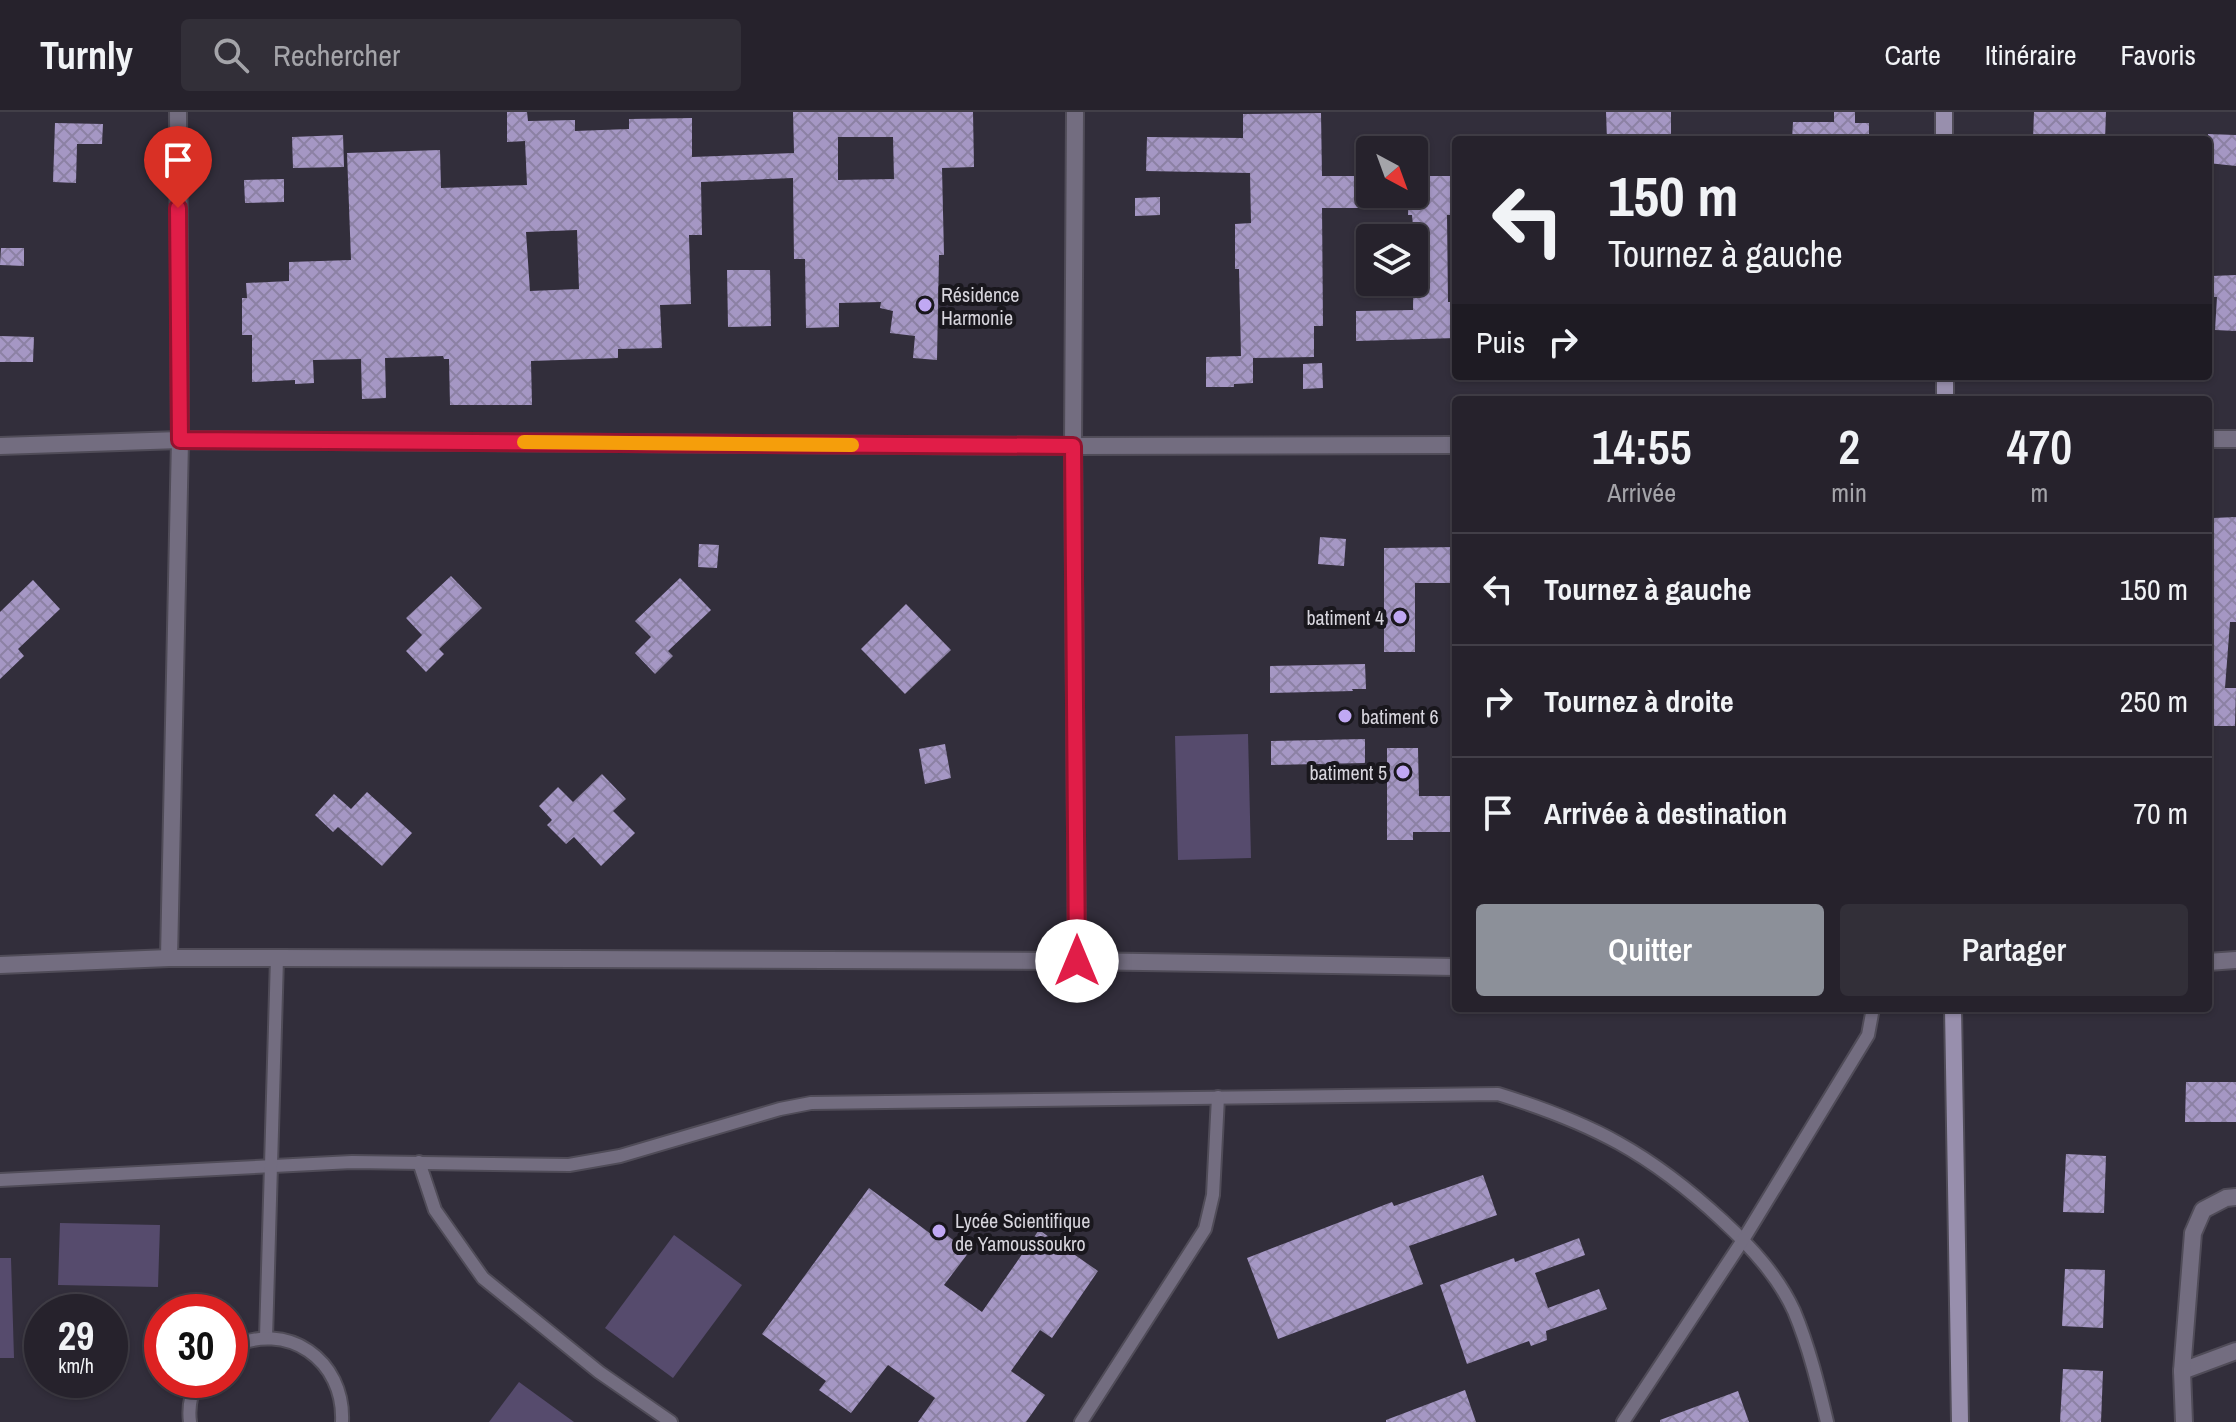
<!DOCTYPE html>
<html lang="fr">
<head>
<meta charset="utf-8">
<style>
	:root { --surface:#26222c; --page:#322f38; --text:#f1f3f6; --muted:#a4a4a9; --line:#423f48; --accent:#8c9099 }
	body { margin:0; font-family:"Archivo Narrow",sans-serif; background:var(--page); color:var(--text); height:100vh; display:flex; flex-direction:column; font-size:30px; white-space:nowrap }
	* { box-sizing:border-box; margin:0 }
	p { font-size:26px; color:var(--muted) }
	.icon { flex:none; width:44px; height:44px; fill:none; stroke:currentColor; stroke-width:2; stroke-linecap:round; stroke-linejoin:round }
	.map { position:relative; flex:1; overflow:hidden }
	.panel { position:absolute; left:1452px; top:284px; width:760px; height:616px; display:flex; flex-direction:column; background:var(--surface); border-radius:8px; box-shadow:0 2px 6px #0004,0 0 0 2px var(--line) }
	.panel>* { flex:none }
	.banner { position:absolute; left:1452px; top:24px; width:760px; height:244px; border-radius:8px; box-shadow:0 2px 6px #0004,0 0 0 2px var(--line); background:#26222c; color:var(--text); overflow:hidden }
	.needle { width:52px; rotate:139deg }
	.fabs { position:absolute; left:1356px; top:24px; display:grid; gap:16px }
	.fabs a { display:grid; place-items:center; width:72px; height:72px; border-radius:8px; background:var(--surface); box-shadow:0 2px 6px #0004,0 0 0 2px var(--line); font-size:40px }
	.speed { position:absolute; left:24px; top:1182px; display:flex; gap:16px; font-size:40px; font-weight:700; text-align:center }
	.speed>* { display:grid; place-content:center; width:104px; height:104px; border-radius:50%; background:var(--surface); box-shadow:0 2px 6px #0004,0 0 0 2px var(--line); line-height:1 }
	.speed small { font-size:20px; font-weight:400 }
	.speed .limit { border:12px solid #d22; background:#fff; color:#111 }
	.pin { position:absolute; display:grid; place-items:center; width:68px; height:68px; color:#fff; margin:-82px -34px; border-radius:50% 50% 50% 0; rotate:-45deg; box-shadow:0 0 8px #0007 }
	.pin .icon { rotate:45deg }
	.me { position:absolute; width:88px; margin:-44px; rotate:0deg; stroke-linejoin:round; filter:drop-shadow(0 0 6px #0008) }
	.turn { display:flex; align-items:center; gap:28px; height:168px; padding:0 24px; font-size:36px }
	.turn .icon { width:104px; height:104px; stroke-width:2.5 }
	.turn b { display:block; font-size:56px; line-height:68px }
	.then { display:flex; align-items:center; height:76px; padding:0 24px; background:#0003; gap:16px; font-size:30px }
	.eta { display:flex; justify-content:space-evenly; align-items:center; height:136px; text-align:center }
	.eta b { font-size:48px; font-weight:600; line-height:56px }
	.primary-button { display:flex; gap:16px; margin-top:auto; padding:16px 24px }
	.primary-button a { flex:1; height:92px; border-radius:8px; background:var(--accent); color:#fff; font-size:32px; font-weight:600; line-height:92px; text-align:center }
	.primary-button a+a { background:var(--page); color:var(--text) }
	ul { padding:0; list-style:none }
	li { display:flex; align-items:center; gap:24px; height:112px; padding:0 24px; border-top:2px solid var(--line) }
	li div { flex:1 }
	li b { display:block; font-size:30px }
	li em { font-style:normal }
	header { display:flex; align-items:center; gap:48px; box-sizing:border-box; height:112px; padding:0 40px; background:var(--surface); border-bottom:2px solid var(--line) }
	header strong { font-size:38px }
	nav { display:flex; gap:44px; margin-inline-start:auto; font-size:28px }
	.search { width:560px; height:72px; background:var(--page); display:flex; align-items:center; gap:20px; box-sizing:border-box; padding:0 28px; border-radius:8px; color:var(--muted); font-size:30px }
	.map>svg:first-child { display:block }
</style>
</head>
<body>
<header>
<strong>Turnly</strong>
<div class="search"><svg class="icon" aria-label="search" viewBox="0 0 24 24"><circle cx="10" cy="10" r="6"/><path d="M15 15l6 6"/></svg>Rechercher</div>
<nav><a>Carte</a><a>Itinéraire</a><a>Favoris</a></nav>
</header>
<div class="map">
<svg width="2236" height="1310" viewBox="0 0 2236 1310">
	<defs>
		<pattern id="building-cross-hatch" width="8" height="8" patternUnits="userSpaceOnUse" patternTransform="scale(2)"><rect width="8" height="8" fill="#a597c4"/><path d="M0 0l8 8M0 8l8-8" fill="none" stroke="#8c81a4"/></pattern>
	</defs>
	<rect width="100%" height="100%" fill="#322e3b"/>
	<g fill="#564b6d">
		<path d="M1248,622L1251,746L1178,748L1175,624Z"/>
		<path d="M60,1111L160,1113L158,1175L58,1173Z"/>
		<path d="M674,1123L742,1173L673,1266L605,1216Z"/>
		<path d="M0,1146H11L14,1246H0Z"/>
		<path d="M519,1270L574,1310H489Z"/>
	</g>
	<g fill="url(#building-cross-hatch)" fill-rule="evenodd">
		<path d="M507,0H527L528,9L575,8V19L629,17V7L692,6V45L794,41L793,0H973L974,55L942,56L944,143H939L937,248L913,246L915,224L890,221L893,199L880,196L881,190L839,191V215L806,216L805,147H794L793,66L701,70L702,123H689L691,192L660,193L662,236L618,237V246L531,249L532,293H450L449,247H444L443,244L385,246L386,286L362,287L361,247L313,248L314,271L295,272V268L252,270V223H242V186H247L246,171L289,169V150L351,148L347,41L440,38L441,76L527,73L525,29L507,30ZM838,25H893L894,67L838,68ZM577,118L579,177L530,179L526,120Z"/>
		<path d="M1606,0H1671V28H1607Z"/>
		<path d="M1834,0H1855V11H1869V28H1792L1793,10H1834Z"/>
		<path d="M2034,0H2106L2105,28H2033Z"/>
		<path d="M1321,1L1322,64H1370V96H1322L1323,214H1314V245L1253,246V271L1234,272V275H1206V245L1241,244L1239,157H1235V112L1251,111L1250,61L1146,59L1147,25L1243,26V2Z"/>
		<path d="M55,11L103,12L102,32H77L76,71L53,70Z"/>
		<path d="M2208,22L2236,23V54L2208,51Z"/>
		<path d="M343,23L344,55L293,56L292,25Z"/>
		<path d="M1414,64H1456V103H1447L1448,190H1456V226L1356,229V199L1413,198L1414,126L1412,103H1408L1409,82H1414Z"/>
		<path d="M284,67V90L245,91L244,68Z"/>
		<path d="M1160,85V103L1135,104V86Z"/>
		<path d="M1,136H24V154L0,153Z"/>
		<path d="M727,158H770L771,214L728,215Z"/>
		<path d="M2236,163V219L2215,218L2217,185H2212V164Z"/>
		<path d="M0,224L34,225L33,250H0Z"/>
		<path d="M1322,251L1323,276L1303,277V252Z"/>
		<path d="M2236,405V510H2230L2225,576H2236L2235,614H2208L2209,434H2214L2213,406Z"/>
		<path d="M1320,425L1346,427L1344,454L1318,452Z"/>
		<path d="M699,432L719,433L717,456L698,455Z"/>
		<path d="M1456,435V471H1415V540H1384V436Z"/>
		<path d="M451,464L482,496L439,537L444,542L426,560L406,539L422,523L406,506Z"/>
		<path d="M680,466L711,498L668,539L673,544L655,562L635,541L651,525L635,509Z"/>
		<path d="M33,468L60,497L18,537L24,544L0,567V500Z"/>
		<path d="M906,492L951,538L905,582L861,537Z"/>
		<path d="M1365,552L1366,577H1352L1353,579L1270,581V554Z"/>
		<path d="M1365,627V651L1271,653V629Z"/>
		<path d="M945,632L951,666L925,672L919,637Z"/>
		<path d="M1387,636H1418L1419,684H1456V720H1413V728H1387Z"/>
		<path d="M602,662L626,687L613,699L635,721L601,754L574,725L566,732L547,713L552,708L539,694L558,675L573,690Z"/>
		<path d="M367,680L412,721L382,754L338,715L333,720L315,703L334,682L351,697Z"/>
		<path d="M2186,970H2236V1010H2185Z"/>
		<path d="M2066,1042L2106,1044L2104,1101L2063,1100Z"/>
		<path d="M1483,1063L1497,1103L1409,1134L1423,1172L1278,1227L1247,1146L1392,1090L1394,1094Z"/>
		<path d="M869,1076L935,1125L940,1118L969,1140L944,1173L982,1200L1039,1118L1098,1159L1052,1226L1040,1218L1011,1259L1045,1283L1026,1310H918L935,1286L888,1253L851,1301L819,1278L826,1269L762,1222Z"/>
		<path d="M1579,1126L1585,1143L1535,1161L1548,1196L1599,1177L1607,1197L1546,1219L1547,1228L1531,1234L1529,1229L1467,1252L1440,1173L1514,1146L1515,1150Z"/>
		<path d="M2065,1157L2105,1158L2103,1216L2062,1214Z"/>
		<path d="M2063,1257L2103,1259L2101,1310H2060Z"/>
		<path d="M1465,1278L1476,1310H1386V1308Z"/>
		<path d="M1738,1279L1749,1310H1660V1308Z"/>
	</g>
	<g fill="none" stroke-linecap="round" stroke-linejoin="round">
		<g stroke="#504c58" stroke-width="16">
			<g id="lane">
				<path d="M419,1050L435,1098L483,1166L599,1260L671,1310"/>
				<path d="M0,1068L352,1050L569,1053L620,1044L780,997L811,991L1498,982C1592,1011 1650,1041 1723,1109C1751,1135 1778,1164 1794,1199C1809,1235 1818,1272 1827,1310"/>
				<path d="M266,1226L277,846"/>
				<path d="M230,1236C287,1207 345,1248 342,1310"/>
				<path d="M190,1310C188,1295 191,1281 198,1268"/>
				<path d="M1081,1310L1205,1117L1213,1083L1218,985"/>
				<path d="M1623,1310L1743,1128L1868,923L1873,896"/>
			</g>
		</g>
		<g stroke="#504c58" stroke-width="20">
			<g id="street">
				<path d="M1075,0L1073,334L1077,849"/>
				<path d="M2208,327H2236"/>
				<path d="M0,334L180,328L1073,334L1456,333"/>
				<path d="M169,846L180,328L178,0"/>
				<path d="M2208,850L2236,848"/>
				<path d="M0,853L169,846H277L1077,849L1456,855"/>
				<path d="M2182,1259L2236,1239"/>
				<path d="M2184,1310L2182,1259L2193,1121L2203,1098L2226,1086L2236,1085"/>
			</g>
		</g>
		<g stroke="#504c58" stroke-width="20">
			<g id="secondary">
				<path d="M1944,0V28"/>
				<path d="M1945,264V288"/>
				<path d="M1953,896L1960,1310"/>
			</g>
		</g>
		<use href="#lane" stroke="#736d80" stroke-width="12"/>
		<use href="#street" stroke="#736d80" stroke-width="16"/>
		<use href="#secondary" stroke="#988fad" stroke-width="16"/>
	</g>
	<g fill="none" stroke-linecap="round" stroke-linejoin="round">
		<g stroke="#92132f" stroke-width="20">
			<path id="route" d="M178,96L180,328L1073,334L1077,849"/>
		</g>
		<use href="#route" stroke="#e11d48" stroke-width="14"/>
		<path stroke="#f59e0b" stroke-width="14" d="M524,330L852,333"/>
	</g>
	<g fill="#c0a8f3" stroke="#19171d" stroke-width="3">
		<circle cx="925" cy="193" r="8"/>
		<circle cx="1400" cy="505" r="8"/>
		<circle cx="1345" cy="604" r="8"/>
		<circle cx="1403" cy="660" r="8"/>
		<circle cx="939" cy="1119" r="8"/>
	</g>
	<g text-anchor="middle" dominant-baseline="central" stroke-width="8" stroke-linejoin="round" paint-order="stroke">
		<g font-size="20" fill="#d7d5dd" stroke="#19171d" text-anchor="start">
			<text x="941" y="182">Résidence<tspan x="941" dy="23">Harmonie</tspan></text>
			<text x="1384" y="505" text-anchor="end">batiment 4</text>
			<text x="1361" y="604">batiment 6</text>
			<text x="1387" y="660" text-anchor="end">batiment 5</text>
			<text x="955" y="1108">Lycée Scientifique<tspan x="955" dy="23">de Yamoussoukro</tspan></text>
		</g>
	</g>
</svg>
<div class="fabs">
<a><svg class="needle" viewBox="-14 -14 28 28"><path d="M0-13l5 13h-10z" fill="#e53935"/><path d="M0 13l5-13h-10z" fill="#a4a4a9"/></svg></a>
<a><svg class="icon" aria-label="layers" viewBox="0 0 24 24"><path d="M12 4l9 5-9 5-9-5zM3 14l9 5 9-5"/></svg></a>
</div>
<div class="speed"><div>29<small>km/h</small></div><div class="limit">30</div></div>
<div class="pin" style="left:178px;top:96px;background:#d93025"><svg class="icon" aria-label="arrive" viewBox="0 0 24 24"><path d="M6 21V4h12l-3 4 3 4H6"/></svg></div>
<svg class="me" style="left:1077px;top:849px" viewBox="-20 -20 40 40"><circle r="19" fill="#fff"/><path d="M0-13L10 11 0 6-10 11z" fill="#e11d48"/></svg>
<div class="banner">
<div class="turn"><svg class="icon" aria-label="left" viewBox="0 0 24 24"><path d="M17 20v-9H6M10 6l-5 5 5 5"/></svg><div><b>150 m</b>Tournez à gauche</div></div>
<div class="then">Puis<svg class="icon" aria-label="right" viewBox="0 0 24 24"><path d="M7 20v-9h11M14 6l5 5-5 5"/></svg></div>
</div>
<section class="panel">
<div class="eta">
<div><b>14:55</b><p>Arrivée</p></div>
<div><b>2</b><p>min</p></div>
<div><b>470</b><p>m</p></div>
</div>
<ul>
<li><svg class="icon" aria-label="left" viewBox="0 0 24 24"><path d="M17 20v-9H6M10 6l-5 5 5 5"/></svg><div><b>Tournez à gauche</b></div><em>150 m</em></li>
<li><svg class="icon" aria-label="right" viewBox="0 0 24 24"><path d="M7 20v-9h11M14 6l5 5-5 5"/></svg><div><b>Tournez à droite</b></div><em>250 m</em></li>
<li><svg class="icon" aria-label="arrive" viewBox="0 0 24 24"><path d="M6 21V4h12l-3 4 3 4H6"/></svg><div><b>Arrivée à destination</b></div><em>70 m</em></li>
</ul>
<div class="primary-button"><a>Quitter</a><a>Partager</a></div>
</section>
</div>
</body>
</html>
